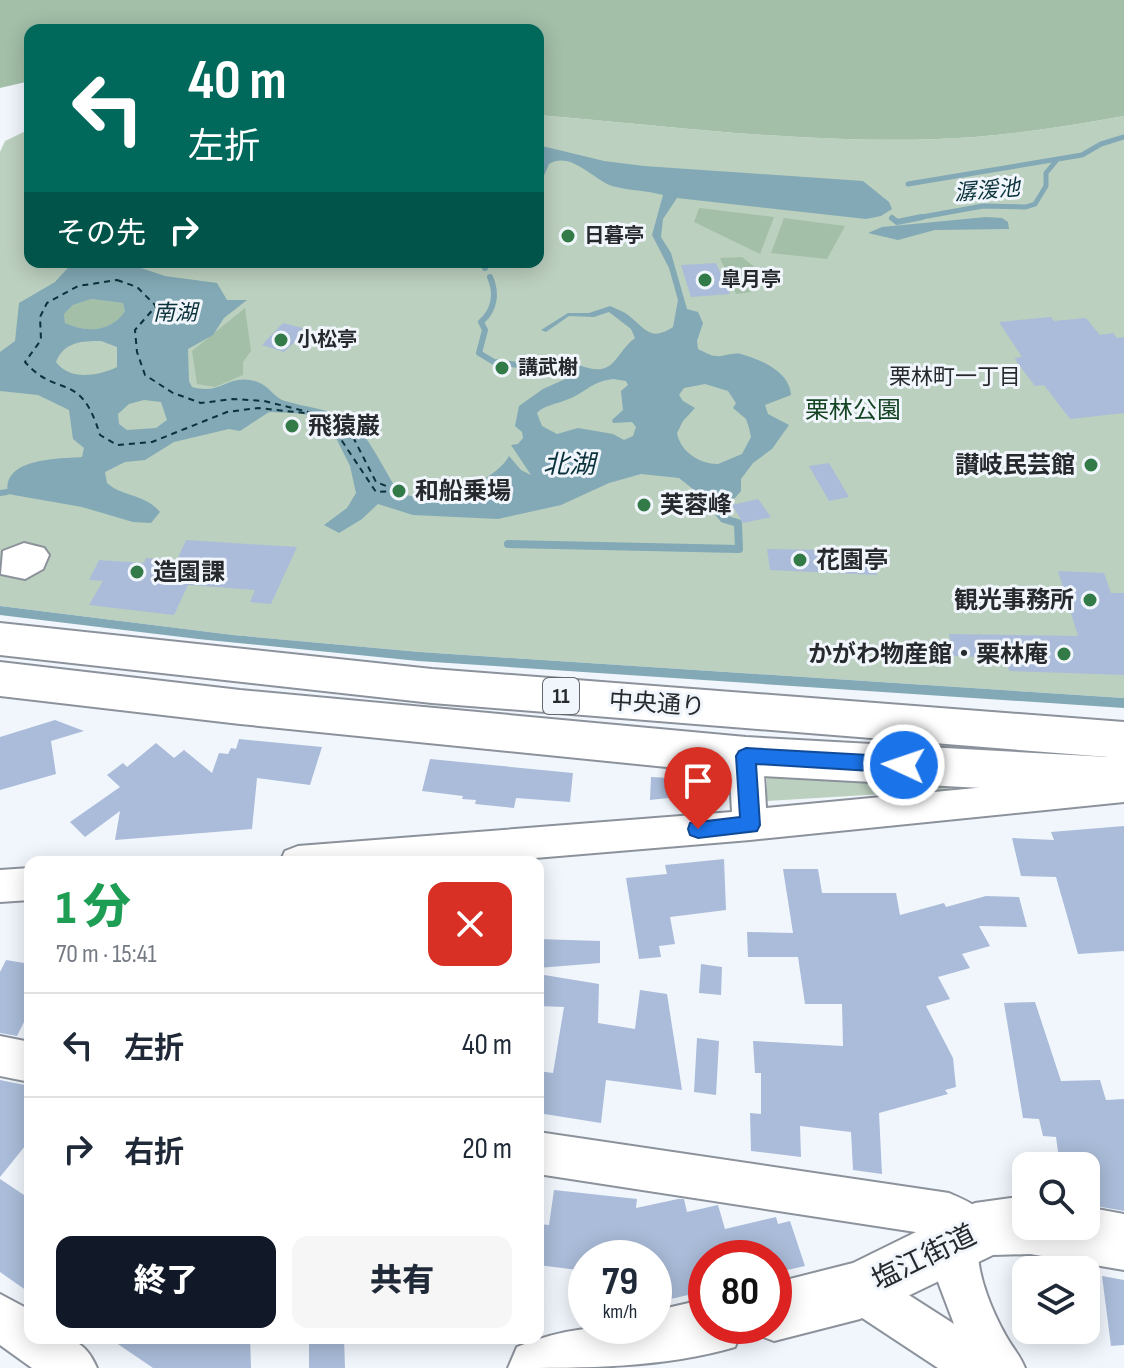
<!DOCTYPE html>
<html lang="ja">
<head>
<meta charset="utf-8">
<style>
	:root { --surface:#fff; --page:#f6f6f7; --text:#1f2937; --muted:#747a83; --line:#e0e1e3; --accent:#111827 }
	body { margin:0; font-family:"Sofia Sans Condensed","Noto Sans JP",sans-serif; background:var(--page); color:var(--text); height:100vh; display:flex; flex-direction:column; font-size:30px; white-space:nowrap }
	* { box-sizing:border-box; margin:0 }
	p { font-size:26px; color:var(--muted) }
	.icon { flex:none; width:44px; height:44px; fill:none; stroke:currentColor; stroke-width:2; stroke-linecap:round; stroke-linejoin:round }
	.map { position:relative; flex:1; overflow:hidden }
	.details { position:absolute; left:24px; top:856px; width:520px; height:488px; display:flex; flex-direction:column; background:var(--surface); border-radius:16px; box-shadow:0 4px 20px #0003 }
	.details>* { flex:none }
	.top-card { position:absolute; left:24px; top:24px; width:520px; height:244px; border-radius:16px; box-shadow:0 4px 20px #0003; background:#00695c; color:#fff; overflow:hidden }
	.fabs { position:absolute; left:1012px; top:1152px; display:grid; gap:16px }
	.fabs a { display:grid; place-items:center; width:88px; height:88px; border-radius:16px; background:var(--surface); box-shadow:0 4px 20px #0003; font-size:40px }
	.speed { position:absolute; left:568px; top:1240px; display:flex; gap:16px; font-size:40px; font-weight:700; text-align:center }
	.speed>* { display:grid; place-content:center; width:104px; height:104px; border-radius:50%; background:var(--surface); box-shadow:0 4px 20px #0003; line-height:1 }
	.speed small { font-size:20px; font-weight:400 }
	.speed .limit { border:12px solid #d22; background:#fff; color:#111 }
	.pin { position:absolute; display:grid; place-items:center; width:68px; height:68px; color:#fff; margin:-82px -34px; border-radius:50% 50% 50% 0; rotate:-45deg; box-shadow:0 0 8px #0007 }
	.pin .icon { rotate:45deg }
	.me { position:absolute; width:88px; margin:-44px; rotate:273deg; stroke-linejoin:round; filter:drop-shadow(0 0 6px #0008) }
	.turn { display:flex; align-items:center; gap:28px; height:168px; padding:0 32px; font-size:36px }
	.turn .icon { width:104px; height:104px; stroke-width:2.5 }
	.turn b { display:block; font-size:56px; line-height:68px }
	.then { display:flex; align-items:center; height:76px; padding:0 32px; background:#0003; gap:16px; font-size:30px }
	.round { display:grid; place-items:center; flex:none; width:84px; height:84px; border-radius:16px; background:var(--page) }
	.summary { display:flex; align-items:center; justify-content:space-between; height:136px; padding:0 32px }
	h1 { font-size:48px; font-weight:800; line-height:60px; color:#1e9e55 }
	.button { display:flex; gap:16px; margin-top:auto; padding:16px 32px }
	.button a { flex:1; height:92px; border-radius:16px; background:var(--accent); color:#fff; font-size:32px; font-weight:800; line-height:92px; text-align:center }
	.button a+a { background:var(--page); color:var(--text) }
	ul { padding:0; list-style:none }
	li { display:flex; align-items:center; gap:24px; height:104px; padding:0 32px; border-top:2px solid var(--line) }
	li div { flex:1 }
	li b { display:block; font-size:30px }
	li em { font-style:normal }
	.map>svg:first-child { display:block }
</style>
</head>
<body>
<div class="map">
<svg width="1124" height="1368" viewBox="0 0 1124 1368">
	<rect width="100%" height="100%" fill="#f1f6fd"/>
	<g fill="#bcd0bf">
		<path d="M538,115C670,126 804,144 937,139C1000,137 1062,127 1124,116V698L420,652L233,635L0,606V152L5,141L30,129V262H538Z"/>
		<path d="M767,772L950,782V790L767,801Z"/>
	</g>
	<g fill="#a3bfa8">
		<path d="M0,0H1124V116C1062,127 1000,137 937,139C804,144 670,126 538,115V30H30V81L0,88Z"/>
		<path d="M699,208L774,217L760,254L694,222Z"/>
		<path d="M784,218L845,226L827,259L771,253Z"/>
		<path d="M742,257L762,273L751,292L736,294L720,258Z"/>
		<path d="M90,299L123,303L125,311C112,332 86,333 65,323L64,314L73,305Z"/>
		<path d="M245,308L251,351L243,362V375L215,387L197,384L192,351Z"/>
	</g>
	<g fill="#82a9b5" fill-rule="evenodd">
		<path d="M538,145L604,161L644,166L863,181L889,202L892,209L881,216L866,219L677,198L663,219L661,237L671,253L687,309L698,312L703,323L697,341L698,349C703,351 710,356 716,356C724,357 732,352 741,354C762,360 790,372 791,395L765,405L768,414L789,425L772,449L753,463L741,479V491L735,498L721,503L708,501L679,478L641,474L609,483L561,505L498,519L413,515L378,504L362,519L339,533L324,525L347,508L356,493L350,466L335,436L311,415L293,413L269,412L240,431L229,429L174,442L145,460L125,462L105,472L107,483C123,497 145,494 160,512L151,523L133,522L82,507L8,494C1,457 60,459 82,457L84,448L73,439L69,410L38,395L0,391V352L15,341L19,303L55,282L73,262H123L165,276L217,283L227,300H247L224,318L213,335L188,349L189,381L192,387C221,395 226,376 250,380C269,383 273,398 285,401C305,407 326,409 345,417C363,424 386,474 398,491C425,509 495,483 509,456L521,470L531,475L511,445L518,444L523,438L522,432L515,426L519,406L543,389L572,376L571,371L533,365C543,364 555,362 565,362C580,363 595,375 609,366C617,361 623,347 635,338L631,329L609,312L594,317L569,316L546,332L541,330L568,313H589L610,306C616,309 623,311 628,315C646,329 650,342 673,327L678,300L669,268L652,235L663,195C646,190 629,191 612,186C592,179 571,151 549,164L538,190ZM91,299L123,303L125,311C112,332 86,333 65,323L64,314L73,305ZM101,341L117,347V367C98,376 70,381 56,362C64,342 81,341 101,341ZM613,379L626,381L628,385L621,391L623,410L612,420L613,423L632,422L636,427L633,436L624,440L613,434L578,428L557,434L542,426L537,413C543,406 556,404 566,400C585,394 589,382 613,379ZM705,384L728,391L736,403L733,408L746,419L749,428L751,437L742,454L718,464C699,464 680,451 677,433L683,421L695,408L683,401L679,395L684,388ZM144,400L161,402L167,420L156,428L127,430L119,424L118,414L129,404Z"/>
		<path d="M986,217L1002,218L1008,222L1009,229L935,230L898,240L868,233L882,227Z"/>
		<path d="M0,606L233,635L420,652L1124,698V708L418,661L198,639L0,615Z"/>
	</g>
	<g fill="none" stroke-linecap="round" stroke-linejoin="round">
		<g stroke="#82a9b5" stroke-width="5">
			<path d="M908,184L1082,155L1101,144L1124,137"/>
			<path d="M911,219L983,206L1026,207L1035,204L1046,186V173L1056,161"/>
		</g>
		<g stroke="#82a9b5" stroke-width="6">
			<path d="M892,218L897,222L922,217"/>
			<path d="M485,262V268"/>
			<path d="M490,277C497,293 495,310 481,322L485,330L479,353L494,362L536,367"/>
			<path d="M0,493L7,492"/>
			<path d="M708,501L712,505"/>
		</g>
		<path stroke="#82a9b5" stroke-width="8" d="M508,544L739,549L738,523L724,519L710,503"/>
		<path stroke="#0b323b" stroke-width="2" stroke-dasharray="6 5" stroke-linecap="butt" d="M117,280L137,287L156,306L135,330L137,352L145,375L173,393L201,403L233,399L264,401L337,419L354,439L376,482L399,491L376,492L330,423L314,414L258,408L227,412L152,442L117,445L100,435C80,369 59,400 25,362L41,340L40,317L47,303L78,286Z"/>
	</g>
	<g fill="#aabcd9">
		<path d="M716,263L730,294L691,297L681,265Z"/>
		<path d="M1051,317L1054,321L1086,318L1100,335L1113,333L1117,338L1124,337V413L1070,419L1044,385L1035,386L1016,361L1015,358L1022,357L999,322Z"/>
		<path d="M283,323L303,328L297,335L301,336L284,352L262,345Z"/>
		<path d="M829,463L849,497L829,501L809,466Z"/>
		<path d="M758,499L771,517L743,523L732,505Z"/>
		<path d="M186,540L297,547L271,604L250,602L255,590L188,585L174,615L89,605L103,581L89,580L99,560L144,563L146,558L177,560Z"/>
		<path d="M835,547L873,550L877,575L770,570L767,549L835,550Z"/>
		<path d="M1058,571L1104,573L1111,593H1124V675L1009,671L1006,658L953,656L949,634L1078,636Z"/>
		<path d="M55,720L84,731L51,741L56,774L0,790V737Z"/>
		<path d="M239,739L322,747L310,785L257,778L252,829L115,840L120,811L85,837L70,822L120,787L107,775L123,763L127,767L156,743L174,758L184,750L212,773L219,753L228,754L231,748L236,749Z"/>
		<path d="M430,759L573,773L570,802L516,798L514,808L475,804L476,800L462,799L463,796L422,791Z"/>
		<path d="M651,777L723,781V792L650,800Z"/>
		<path d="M1124,826V951L1078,954L1056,877L1021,876L1012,838L1054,840L1051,832Z"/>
		<path d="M724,859L726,910L670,917L675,944L659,946L661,957L639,959L626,878L667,874L665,865Z"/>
		<path d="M783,869H818L822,893H896L900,915L944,903L946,907L986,896L1019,897L1027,927L979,926L990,946L962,954L970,968L938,977L950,999L926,1006L953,1058L956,1087L945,1090L948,1094L879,1113L882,1174L853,1170L851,1132L800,1126L801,1157L751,1151L750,1113L761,1114V1073H755L753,1041L843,1046L842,1004H805L798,957H748L747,932L793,933Z"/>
		<path d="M538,939L600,941V963L538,968Z"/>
		<path d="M6,960L30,964V1010L17,1036L0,1033V972Z"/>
		<path d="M701,964L722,967L721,995L699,993Z"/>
		<path d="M538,974L599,984L598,1023L635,1029L640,990L667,994L682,1090L606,1080L601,1123L538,1113V1071L553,1073L564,1007L538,1006Z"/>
		<path d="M1035,1002L1061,1081L1100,1080L1106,1100L1124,1099V1211L1096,1206L1086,1166H1060L1056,1137L1043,1136L1039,1119L1023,1118L1004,1003Z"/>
		<path d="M697,1038L719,1041L716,1095L694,1092Z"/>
		<path d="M0,1080L30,1086V1140L0,1177Z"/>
		<path d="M0,1179L30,1199V1293L0,1272Z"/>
		<path d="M554,1190L637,1199L636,1208L678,1199H684L687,1212L718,1205L725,1229L776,1217L778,1224L790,1221L805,1266L774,1273V1258H706V1291L666,1300V1296L654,1299V1258H586V1271L538,1265V1224L549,1225Z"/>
		<path d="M1102,1276L1124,1280V1345L1111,1346Z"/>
		<path d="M109,1338H250L251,1368H153Z"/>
		<path d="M309,1338H344L345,1368H309Z"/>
	</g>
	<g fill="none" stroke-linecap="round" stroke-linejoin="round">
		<g stroke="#8c929b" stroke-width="4">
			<g id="minor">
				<path d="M24,543L44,548L49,555L43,569L25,579L1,574L3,551Z"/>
				<path d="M746,742L758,746L763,756L766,808L1124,774V802L750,840L486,862H280L285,851L298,846L732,812L729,756L734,746Z"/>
				<path d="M30,868V900L0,902V870Z"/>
				<path d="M0,1036L30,1042V1082L0,1076Z"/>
				<path d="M538,1132L949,1193C970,1202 988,1210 997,1231L991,1247L978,1252C978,1278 993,1313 1006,1336C1012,1347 1020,1355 1025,1368H938L844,1306L837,1290L844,1274L860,1267L876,1274L954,1324L932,1266L935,1235L538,1174Z"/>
				<path d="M0,1294L30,1310V1338C63,1338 82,1333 97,1368H32L0,1345Z"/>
			</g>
		</g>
		<g stroke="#8c929b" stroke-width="4">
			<g id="major">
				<path d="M1011,1198H1026V1226H1086V1207L1124,1214V1270L1030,1254L993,1255L860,1319L774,1341L753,1333L751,1326H774V1283L853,1263L975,1203Z"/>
				<path d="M706,1299V1326H743L735,1347C663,1368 585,1368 508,1368L517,1347C566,1327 602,1326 654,1326V1311Z"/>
			</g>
		</g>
		<g stroke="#8c929b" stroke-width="4">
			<path id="highway" d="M0,623L432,669L1124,722V796L746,775L240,724L0,696V662L240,690L746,737L1108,757L432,703L0,655Z"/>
		</g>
		<use href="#minor" fill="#fff" fill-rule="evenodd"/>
		<use href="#major" fill="#fff" fill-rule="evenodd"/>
		<use href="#highway" fill="#fff" fill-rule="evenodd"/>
	</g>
	<path fill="#1a73e8" stroke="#114b97" stroke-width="2" d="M746,748L904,757L910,759L913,765L910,771L904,773L756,764L760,825L757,831L698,838L690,835L688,829L690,823L740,817L736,756L739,751Z"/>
	<g fill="#327a47" stroke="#f1f6fd" stroke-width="3">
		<circle cx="568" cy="236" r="8"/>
		<circle cx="705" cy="280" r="8"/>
		<circle cx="281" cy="340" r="8"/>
		<circle cx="502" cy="368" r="8"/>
		<circle cx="292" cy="426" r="8"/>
		<circle cx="1091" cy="465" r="8"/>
		<circle cx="399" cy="491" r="8"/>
		<circle cx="644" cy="505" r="8"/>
		<circle cx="800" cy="560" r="8"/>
		<circle cx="137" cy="572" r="8"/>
		<circle cx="1090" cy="600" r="8"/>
		<circle cx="1064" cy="654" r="8"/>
	</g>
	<g text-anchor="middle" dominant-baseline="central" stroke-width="6" stroke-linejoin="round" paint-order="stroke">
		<g font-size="20" font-weight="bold" fill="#272a2d" stroke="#f1f6fd" text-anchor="start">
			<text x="584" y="236">日暮亭</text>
			<text x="721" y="280">皐月亭</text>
			<text x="297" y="340">小松亭</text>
			<text x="518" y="368">講武榭</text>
		</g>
		<g font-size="22" font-style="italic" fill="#0b323b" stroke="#f1f6fd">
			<text transform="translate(987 191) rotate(-5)">潺湲池</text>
			<text x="175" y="313">南湖</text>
		</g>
		<g font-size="22" fill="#272a2d" stroke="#f1f6fd">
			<text x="955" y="377">栗林町一丁目</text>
		</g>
		<rect fill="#f1f6fd" stroke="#64676b" stroke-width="2" x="543" y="678" width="36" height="36" rx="6"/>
		<g font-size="22" font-weight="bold" fill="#272a2d">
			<text x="561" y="696">11</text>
		</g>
		<g font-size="24" fill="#164524" stroke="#f1f6fd">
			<text x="853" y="410">栗林公園</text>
		</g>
		<g font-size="24" font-weight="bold" fill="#272a2d" stroke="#f1f6fd" text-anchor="start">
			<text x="308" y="426">飛猿巌</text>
			<text x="1075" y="465" text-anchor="end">讃岐民芸館</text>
			<text x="415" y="491">和船乗場</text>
			<text x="660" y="505">芙蓉峰</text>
			<text x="816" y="560">花園亭</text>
			<text x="153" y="572">造園課</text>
			<text x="1074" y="600" text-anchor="end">観光事務所</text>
			<text x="1048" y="654" text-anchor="end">かがわ物産館・栗林庵</text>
		</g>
		<g font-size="24" fill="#272a2d" stroke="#f1f6fd">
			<text transform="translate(657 704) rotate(4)">中央通り</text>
		</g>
		<g font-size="26" font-style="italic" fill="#0b323b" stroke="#f1f6fd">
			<text x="569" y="465">北湖</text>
		</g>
		<g font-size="28" fill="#272a2d" stroke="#f1f6fd">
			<text transform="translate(924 1258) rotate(-26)">塩江街道</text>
		</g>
	</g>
</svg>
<div class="fabs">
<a><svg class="icon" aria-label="search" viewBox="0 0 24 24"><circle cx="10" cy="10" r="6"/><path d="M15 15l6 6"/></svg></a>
<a><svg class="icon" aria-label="layers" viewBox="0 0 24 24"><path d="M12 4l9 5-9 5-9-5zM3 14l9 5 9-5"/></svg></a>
</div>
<div class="speed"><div>79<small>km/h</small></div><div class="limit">80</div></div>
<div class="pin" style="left:698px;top:829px;background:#d93025"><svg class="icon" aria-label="arrive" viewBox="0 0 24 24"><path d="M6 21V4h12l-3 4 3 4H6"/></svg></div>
<svg class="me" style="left:904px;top:765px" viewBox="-20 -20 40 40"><circle r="17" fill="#1a73e8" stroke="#fff" stroke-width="3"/><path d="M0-11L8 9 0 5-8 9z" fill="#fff"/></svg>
<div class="top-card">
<div class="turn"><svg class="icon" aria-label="left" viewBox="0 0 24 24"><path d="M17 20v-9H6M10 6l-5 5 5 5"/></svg><div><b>40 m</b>左折</div></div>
<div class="then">その先<svg class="icon" aria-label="right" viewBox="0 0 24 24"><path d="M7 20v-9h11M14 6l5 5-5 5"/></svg></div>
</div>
<section class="details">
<div class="summary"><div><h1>1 分</h1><p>70 m · 15:41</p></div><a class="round" style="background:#d93025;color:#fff"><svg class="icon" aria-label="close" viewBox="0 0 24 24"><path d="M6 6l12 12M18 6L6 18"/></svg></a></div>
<ul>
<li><svg class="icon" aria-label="left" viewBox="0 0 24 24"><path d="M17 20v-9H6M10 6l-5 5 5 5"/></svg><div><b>左折</b></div><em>40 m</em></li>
<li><svg class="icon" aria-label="right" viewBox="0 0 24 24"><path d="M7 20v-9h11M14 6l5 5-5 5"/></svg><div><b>右折</b></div><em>20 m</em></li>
</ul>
<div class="button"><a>終了</a><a>共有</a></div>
</section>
</div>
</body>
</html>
